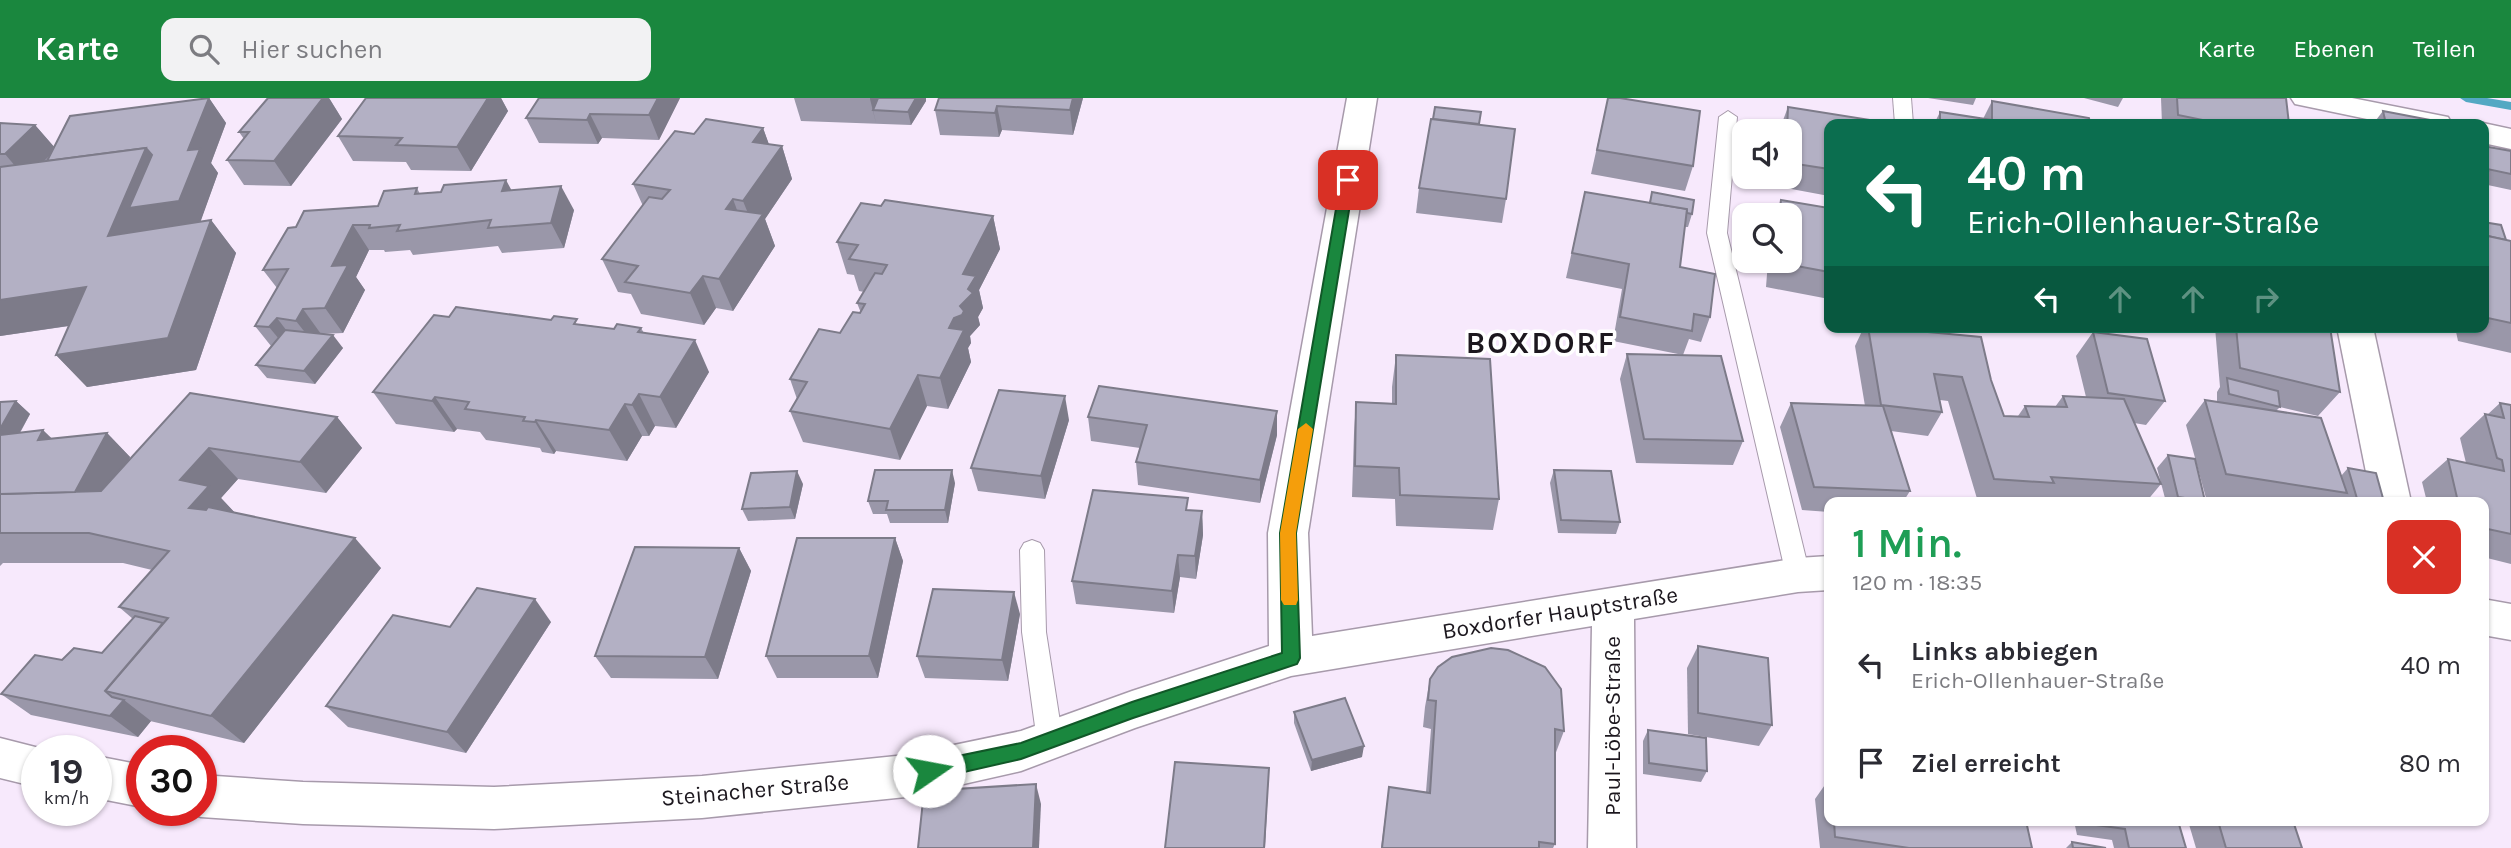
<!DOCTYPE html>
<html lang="de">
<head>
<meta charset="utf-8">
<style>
	:root { --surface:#fff; --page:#f2f2f3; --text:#2b2b33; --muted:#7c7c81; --accent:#1a873e }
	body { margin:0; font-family:Karla,sans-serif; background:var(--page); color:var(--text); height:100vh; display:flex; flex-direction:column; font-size:26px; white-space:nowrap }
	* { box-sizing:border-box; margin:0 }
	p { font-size:23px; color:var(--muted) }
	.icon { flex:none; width:38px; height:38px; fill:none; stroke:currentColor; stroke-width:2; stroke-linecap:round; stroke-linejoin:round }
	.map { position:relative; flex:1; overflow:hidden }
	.drawer { position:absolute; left:1824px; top:399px; width:665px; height:329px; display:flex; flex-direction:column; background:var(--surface); border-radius:14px; box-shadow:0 2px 5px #0004 }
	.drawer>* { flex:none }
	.guide { position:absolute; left:1824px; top:21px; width:665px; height:214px; border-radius:14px; box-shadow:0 2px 5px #0004; background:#0b6e4f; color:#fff; overflow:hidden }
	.fabs { position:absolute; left:1732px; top:21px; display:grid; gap:14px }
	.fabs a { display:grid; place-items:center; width:70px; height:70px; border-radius:14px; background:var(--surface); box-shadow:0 2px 5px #0004; font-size:35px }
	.speed { position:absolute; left:21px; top:637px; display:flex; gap:14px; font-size:35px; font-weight:700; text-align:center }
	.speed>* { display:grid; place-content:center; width:91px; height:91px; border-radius:50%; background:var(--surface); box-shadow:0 2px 5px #0004; line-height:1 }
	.speed small { font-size:18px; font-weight:400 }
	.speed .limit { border:10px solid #d22; background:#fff; color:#111 }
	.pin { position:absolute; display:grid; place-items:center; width:60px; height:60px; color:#fff; margin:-30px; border-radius:14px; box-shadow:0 4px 10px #0006 }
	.me { position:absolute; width:77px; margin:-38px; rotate:78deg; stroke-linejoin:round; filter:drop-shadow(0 0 5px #0008) }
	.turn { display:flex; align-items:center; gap:24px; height:147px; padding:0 28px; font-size:32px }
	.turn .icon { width:91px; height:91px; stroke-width:2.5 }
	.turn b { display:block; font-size:49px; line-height:60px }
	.lanes { display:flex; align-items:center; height:66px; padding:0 28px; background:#0003; justify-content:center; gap:35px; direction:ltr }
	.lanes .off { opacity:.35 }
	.round { display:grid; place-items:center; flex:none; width:74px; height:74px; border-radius:14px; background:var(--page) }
	.summary { display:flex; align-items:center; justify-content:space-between; height:119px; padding:0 28px }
	h1 { font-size:42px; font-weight:600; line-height:52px; color:#1e9e55 }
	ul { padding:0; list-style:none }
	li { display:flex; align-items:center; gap:21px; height:98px; padding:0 28px }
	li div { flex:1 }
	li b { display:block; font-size:26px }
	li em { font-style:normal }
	header { display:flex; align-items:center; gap:42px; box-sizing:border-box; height:98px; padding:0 35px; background:var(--accent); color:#fff }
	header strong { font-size:33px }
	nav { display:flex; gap:38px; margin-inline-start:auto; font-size:24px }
	.search { width:490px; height:63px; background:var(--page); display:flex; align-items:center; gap:18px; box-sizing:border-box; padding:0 24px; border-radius:14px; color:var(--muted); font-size:26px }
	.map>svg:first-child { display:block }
</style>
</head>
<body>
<header>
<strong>Karte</strong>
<div class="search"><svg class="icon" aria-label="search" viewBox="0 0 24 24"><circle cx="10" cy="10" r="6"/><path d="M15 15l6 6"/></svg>Hier suchen</div>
<nav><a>Karte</a><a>Ebenen</a><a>Teilen</a></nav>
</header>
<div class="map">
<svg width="2511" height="750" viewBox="0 0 2511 750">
	<rect width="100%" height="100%" fill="#f7e9fc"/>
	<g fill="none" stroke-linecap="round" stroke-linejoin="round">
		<path fill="#53a8c3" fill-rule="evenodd" d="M2460,0H2487L2511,4V12L2466,4Z"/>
		<g stroke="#a79aab" stroke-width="2">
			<g id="service">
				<path d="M1893,0H1911L1913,26H1895Z"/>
				<path d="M1728,13L1737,19L1727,135L1810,477L1807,484L1798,487L1789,484L1786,477L1707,135L1719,19Z"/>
				<path d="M1032,442L1040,445L1044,452L1046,534L1063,643L1059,651L1050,655L1041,651L1037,643L1022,534L1020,452L1024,445Z"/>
			</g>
		</g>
		<g stroke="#a79aab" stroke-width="3">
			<g id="minor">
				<path d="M1347,0H1377L1308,435L1312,538L1798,460L1829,458V492L1798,494L1634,521L1636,750H1588L1592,528L1291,578L1135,630L1021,673L906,699L702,720L494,731L303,726L201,719L185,713L201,712V677L303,684L494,689L702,678L906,657L1021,633L1132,593L1269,548L1268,435Z"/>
				<path d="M2291,0H2352L2448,19L2452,26H2391L2295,6Z"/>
				<path d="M2483,25L2511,31V51L2483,45V26H2480Z"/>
				<path d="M2337,229H2373L2411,404H2372Z"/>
				<path d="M2483,501L2511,506V542L2483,537Z"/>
				<path d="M0,640L51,653H37V689L0,680Z"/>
				<path d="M96,658L142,667V709L96,700Z"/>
			</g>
		</g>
		<use href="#service" fill="#fff" fill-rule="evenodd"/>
		<use href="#minor" fill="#fff" fill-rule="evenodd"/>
	</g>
	<g fill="#9a97a9">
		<path d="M209,0L226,25L211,65L218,75L200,124L211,122L236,155L196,272L87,289L56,257L69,228L0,238V25L35,27L54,49Z"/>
		<path d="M268,0H329L342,21L291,88L244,87L227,62L244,41L239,34Z"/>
		<path d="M366,0H501L508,13L471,73L411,72L406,64L353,63L338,38Z"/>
		<path d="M680,0L659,42L602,40L598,46L539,45L526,20Z"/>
		<path d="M794,0H926V3L911,27L801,23Z"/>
		<path d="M1083,0L1073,37L1002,32L999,39L940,37L935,12Z"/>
		<path d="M1608,0L1693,68L1685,93L1591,76Z"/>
		<path d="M1928,0H1976L1973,7Z"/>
		<path d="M2084,0H2123L2118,9Z"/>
		<path d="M2161,0H2286L2289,26H2162Z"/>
		<path d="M1992,3L2090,26H1934L1940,14L1983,21Z"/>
		<path d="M1788,9L1829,26V98L1775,88L1776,79H1790V33H1779Z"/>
		<path d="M2383,13L2451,26H2373Z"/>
		<path d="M1479,26L1506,101L1502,125L1416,115L1419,90Z"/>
		<path d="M763,30L769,47L782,48L792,81L765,121L775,148L733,213L716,210L704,227L641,216L631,196L618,194L602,161L643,108L633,86L694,36Z"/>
		<path d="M2483,48L2511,53V92L2483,86Z"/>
		<path d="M417,90L420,96L511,92L574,112L564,150L502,155L498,148L413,157L410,152L385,154L384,152H369L356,179L365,192L343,235L321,236L343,250L315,286L267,280L256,267L271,248L255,228L277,190L263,172L296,129L378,108Z"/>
		<path d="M1585,94L1649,105L1652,94L1692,116L1688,129H1685L1680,169L1710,219L1701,244L1689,241L1683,257L1743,343L1733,367L1636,365L1620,281L1627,256L1683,257L1613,243L1622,191L1566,180Z"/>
		<path d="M1781,102L1829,110V201L1766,189L1768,163H1790V117H1775Z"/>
		<path d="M881,108L993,118L1000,151L979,192L983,210L978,219L980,227L970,238L971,245L968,250L971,264L948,311L927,308L900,362L803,344L790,313L797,301L790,281L861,215L857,205L864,194L859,193L854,177L847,176L837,144Z"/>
		<path d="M2483,124L2506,142L2511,143V255L2458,243L2455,229H2483Z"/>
		<path d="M580,226L614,231L641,230L644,235L709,274L676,330L655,328L649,338H642L627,363L556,353L554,356L542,354L540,350L486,342L480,334L457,331L454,334L396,326L373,294Z"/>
		<path d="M1864,229L1907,232L1991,282L2004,318H2018L2025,308L2055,309L2063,298L2086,299L2076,258L2093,234L2165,303L2146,327L2134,325L2161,386L2146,404H2063L2041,403L2040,404H1978L1948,303L1940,302L1942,314L1928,338L1891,333L1910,393L1903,404H1829V414L1802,412L1780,329L1791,305L1865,308L1855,248Z"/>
		<path d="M2215,229H2330L2340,294L2318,318L2280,309L2276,313L2341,378L2348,370L2384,404H2341V401L2337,404H2233L2206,400L2186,327L2205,302L2217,304V294L2220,289Z"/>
		<path d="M1396,257L1499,401L1493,432L1396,428L1395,401L1352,399L1354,335L1356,304L1392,305V289Z"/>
		<path d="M16,303L30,316L20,335L52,341L107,335L130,359L129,363L337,319L362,350L326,395L238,381L221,400L234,414L381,470L244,645L150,623H151L138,639L31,617L1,596L62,562L102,555L133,521L119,509L152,472L123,465H3L0,468V304Z"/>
		<path d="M2500,305L2511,307V466L2483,459V404H2427L2422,384L2448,361L2466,365L2460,340L2485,316L2487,317Z"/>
		<path d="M1088,319L1277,337L1260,405L1138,387L1136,364L1140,350L1091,343Z"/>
		<path d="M1069,322L1045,401L978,393L971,370Z"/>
		<path d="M2168,357L2205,403L2204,404H2166L2157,370Z"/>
		<path d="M1554,372L1620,424L1616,436L1558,435L1550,385Z"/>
		<path d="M955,385L948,425H890L887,416H873L868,403Z"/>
		<path d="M803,386L795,421L748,423L742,411Z"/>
		<path d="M1189,412L1202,413L1203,437L1196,481L1180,479L1174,515L1076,506L1072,483Z"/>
		<path d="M895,440L903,463L878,580H777L766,558Z"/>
		<path d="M739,450L751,473L718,581L611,580L595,558Z"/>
		<path d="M1020,516L1008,583L925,580L917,558Z"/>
		<path d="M551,524L466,655L348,629L326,608L450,529Z"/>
		<path d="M1698,548L1772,627L1759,648L1688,636L1687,570Z"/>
		<path d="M1430,581L1564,633L1555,657V746L1553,750H1381L1389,689L1426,694L1431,631L1423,629L1425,609Z"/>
		<path d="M1294,614L1362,659L1311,673L1294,625Z"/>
		<path d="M1648,632L1707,673L1701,684L1643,676V643Z"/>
		<path d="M1829,681V723H2026L2032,750H1820L1815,701Z"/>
		<path d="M2074,723H2178L2186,750H2114L2112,742L2077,737Z"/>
		<path d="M2188,723H2293L2302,750H2196Z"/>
		<path d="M2072,744L2106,750H2066Z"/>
	</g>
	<g fill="#7d7b89">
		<path d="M209,0L226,25L211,65L218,75L199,128L108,138L146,50L188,52Z"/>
		<path d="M323,0H329L342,21L291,88L274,63Z"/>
		<path d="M488,0H501L508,13L471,73L457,49Z"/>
		<path d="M658,0H680L659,42L649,17Z"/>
		<path d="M870,0H887L873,12L876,25L870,1Z"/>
		<path d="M916,0H926V3L911,27L908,14Z"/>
		<path d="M1073,0H1083L1073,37L1070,12Z"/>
		<path d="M997,8L1002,32L999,39L995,15Z"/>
		<path d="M590,16L602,40L598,46L587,22Z"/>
		<path d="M35,27L56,51L26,81L5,56Z"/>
		<path d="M763,30L774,60L782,48L792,81L765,121L775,148L733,213L719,181L754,130L743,103L753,44Z"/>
		<path d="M506,82L519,106L502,93Z"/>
		<path d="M561,88L574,112L564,150L551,125Z"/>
		<path d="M733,101L745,134L726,111Z"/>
		<path d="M993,118L1000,151L979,192L983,210L978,219L980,227L970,238L971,245L968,250L971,264L948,311L940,280L949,230L960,208L963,176Z"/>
		<path d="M211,122L236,155L196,272L87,289L56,257Z"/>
		<path d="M353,127L369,152L356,179L365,192L343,235L325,210L332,168Z"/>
		<path d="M703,178L716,210L704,227L690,195Z"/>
		<path d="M86,189L115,221L0,238V202Z"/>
		<path d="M303,211L321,236L315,247L296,223Z"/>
		<path d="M277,220L296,245L289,253L269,229Z"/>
		<path d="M333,237L343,250L315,286L304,273Z"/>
		<path d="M695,242L709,274L676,330L660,299Z"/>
		<path d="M918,277L927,308L900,362L890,331Z"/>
		<path d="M639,296L655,328L649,338L632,307Z"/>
		<path d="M1065,298L1069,322L1045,401L1041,378Z"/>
		<path d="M435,299L457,331L454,334L432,303Z"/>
		<path d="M16,303L30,316L11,350L0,341V331Z"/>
		<path d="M625,306L642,338L627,363L609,332Z"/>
		<path d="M1277,313V337L1260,405V382Z"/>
		<path d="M337,319L362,350L326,395L300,364Z"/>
		<path d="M536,322L556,353L554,356L535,324Z"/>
		<path d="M43,332L68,356L38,342Z"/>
		<path d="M107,335L130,359L97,424L71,401Z"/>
		<path d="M209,350L238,381L221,400L238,418L189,410L180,382Z"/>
		<path d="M952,372L955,385L948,425L945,412Z"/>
		<path d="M797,373L803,386L795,421L790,409Z"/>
		<path d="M1202,413L1203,437L1196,481L1195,458Z"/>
		<path d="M355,440L381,470L244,645L211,618Z"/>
		<path d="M895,440L903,463L878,580L869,558Z"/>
		<path d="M739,450L751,473L718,581L705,559Z"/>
		<path d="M1178,457L1180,479L1174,515L1172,493Z"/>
		<path d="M1014,494L1020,516L1008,583L1002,562Z"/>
		<path d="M535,501L551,524L466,655L447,634Z"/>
		<path d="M124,602L151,623L138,639L110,618Z"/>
		<path d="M1364,648L1362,659L1311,673L1312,662Z"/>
		<path d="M1269,670L1265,750H1264Z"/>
		<path d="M1036,686L1041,706L1039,750H1033Z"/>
	</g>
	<g fill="#b3b0c4" stroke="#7d7b89" stroke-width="2">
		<path d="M209,0L188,52L200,51L179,103L129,110L152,57L146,50L47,63L70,18Z"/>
		<path d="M268,0H323L274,63L227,62L249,34H239Z"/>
		<path d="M366,0H488L457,49L396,47L402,40L338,38Z"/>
		<path d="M539,0H658L649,17L590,16L587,22L526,20Z"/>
		<path d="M878,0H916L908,14L873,12Z"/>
		<path d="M939,0H1073L1070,12L997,8L995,15L935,12Z"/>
		<path d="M1608,0H1620L1700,13L1693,68L1597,52Z"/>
		<path d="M2177,0H2286L2289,26H2222L2178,17Z"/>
		<path d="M1992,3L2089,20L2090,26H1940V14L1992,22Z"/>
		<path d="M1435,9L1481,14L1479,26L1433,21Z"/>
		<path d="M1788,9L1883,24V26H1829V71L1790,65V33H1787Z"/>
		<path d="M2383,13L2451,26H2386Z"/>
		<path d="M706,21L763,30L753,44L782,48L743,103L733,101L726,111L763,116L719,181L703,178L690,195L625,184L638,168L602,161L649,99L662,101L670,92L633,86L675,33L694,36Z"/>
		<path d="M1431,21L1515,31L1506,101L1419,90Z"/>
		<path d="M0,25L35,27L5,56H0Z"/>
		<path d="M2483,48L2511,53V76L2487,71L2483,58Z"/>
		<path d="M146,50L108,138L211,122L168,240L56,257L86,189L0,202V69Z"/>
		<path d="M2483,58L2488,73H2483Z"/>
		<path d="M506,82L502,93L561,88L551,125L488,130L491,122L397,133L400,127L369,130L370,127H353L332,168L348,167L325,210L303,211L296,223L277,220L269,229L255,228L288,171L263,172L288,130L296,129L304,113L378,108L384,93L417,90L415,96L441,94L444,87Z"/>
		<path d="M1585,94L1687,111L1680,169L1715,176L1710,219L1694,216L1692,233L1620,219L1629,166L1572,155Z"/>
		<path d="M1652,94L1694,102L1692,116L1687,115V111L1650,105Z"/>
		<path d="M885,102L993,118L963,176L976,178L968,191L973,195L960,208L964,213L962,217L954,220L949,230L964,232L940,280L918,277L890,331L790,313L807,284L790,281L819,231L840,235L853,214L860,215L865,206L857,205L875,175L882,176L887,167L849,161L858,147L837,144L861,105L881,108Z"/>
		<path d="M1781,102L1829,110V174L1775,164L1776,163H1790V117H1779Z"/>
		<path d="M2483,124L2501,127L2506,142L2483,137Z"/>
		<path d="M2483,137L2511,143V225L2483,219Z"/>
		<path d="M456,209L551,222L554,218L577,221L574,226L614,231L617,226L641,230L638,234L695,242L660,299L639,296L632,307L625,306L609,332L536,322L535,324L523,323L525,319L465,311L469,304L435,299L432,303L373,294L434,217L449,219Z"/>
		<path d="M1868,229H1905L1907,232L1981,239L1991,282L2004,318L2029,319L2025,308L2067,309L2063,298L2124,301L2161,386L2051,379L2054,385L1994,381L1962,279L1934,276L1942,314L1881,307Z"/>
		<path d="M2236,229H2330L2340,294L2240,270Z"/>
		<path d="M285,232L333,237L304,273L256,267Z"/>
		<path d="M2093,234L2147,241L2165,303L2108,295Z"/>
		<path d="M1627,256L1721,258L1743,343L1644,341Z"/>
		<path d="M1396,257L1490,261L1499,401L1400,397L1399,370L1355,368L1356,304L1396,306Z"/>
		<path d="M2227,280L2278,293L2280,309L2229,296Z"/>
		<path d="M1099,288L1277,313L1260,382L1136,364L1147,327L1088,319Z"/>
		<path d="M999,292L1065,298L1041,378L971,370Z"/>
		<path d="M190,295L337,319L300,364L209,350L180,382L209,388L189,410L206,412L208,409L355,440L211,618L105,593L168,520L119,509L169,453L89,435H0V396L101,393Z"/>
		<path d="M2205,302L2321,320L2347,395L2226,376Z"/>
		<path d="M16,303L0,331V304Z"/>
		<path d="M1791,305L1883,308L1910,393L1814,389Z"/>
		<path d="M2500,305L2511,307V436L2483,430V404H2458L2448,361L2504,373L2502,362L2497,360L2485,316L2504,320Z"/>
		<path d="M43,332L38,342L107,335L75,394L0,396V337Z"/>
		<path d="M2168,357L2195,361L2205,403L2178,399Z"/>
		<path d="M2348,370L2376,375L2384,404H2358Z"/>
		<path d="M875,372H952L945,412H886L888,403H868Z"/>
		<path d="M1554,372L1611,373L1620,424L1561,422Z"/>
		<path d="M797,373L790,409L742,411L751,375Z"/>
		<path d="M1093,392L1188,400L1186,412L1202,413L1195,458L1178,457L1172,493L1072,483Z"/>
		<path d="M797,440H895L869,558H766Z"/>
		<path d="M635,449L739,450L705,559L595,558Z"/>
		<path d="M477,490L535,501L447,634L326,608L393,517L450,529Z"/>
		<path d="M933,491L1014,494L1002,562L917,558Z"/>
		<path d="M135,518L163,525L105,593L112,599L124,602L110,618L1,596L35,557L62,562L74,550L102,555Z"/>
		<path d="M1698,548L1768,560L1772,627L1698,615Z"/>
		<path d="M1491,550L1508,552L1545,569L1561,591L1564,633L1555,631V746L1539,744V750H1382L1389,689L1430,695L1436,603L1428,602L1430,581L1438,569L1452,559Z"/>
		<path d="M1345,600L1364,648L1312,662L1294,614Z"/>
		<path d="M1648,632L1706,640L1707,673L1649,665Z"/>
		<path d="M1175,664L1269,670L1264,750H1165Z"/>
		<path d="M1036,686L1033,750H918L924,693Z"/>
		<path d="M1834,723H2026L2032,750H1909L1835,739Z"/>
		<path d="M2088,723H2178L2186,750H2129L2125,731L2088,726Z"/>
		<path d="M2218,723H2293L2302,750H2226Z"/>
		<path d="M2072,744L2106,750H2073Z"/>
	</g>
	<path fill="#1a873e" stroke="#115828" stroke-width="2" d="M1348,77L1354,82L1296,435L1300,560L1297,566L1133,620L1021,661L929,682L922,679L919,673L922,667L929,664L1021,645L1132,604L1282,555L1280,435L1341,82Z"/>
	<path fill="#f59e0b" d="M1306,325L1313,331L1296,435L1298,502L1296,507H1284L1281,502L1280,435L1298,331Z"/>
	<g text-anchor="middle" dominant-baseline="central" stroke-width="7" stroke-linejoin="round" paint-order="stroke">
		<g font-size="23" fill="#1c171e" stroke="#fff">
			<text transform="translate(1560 515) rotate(-9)">Boxdorfer Hauptstraße</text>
			<text transform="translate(1612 628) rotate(-90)">Paul-Löbe-Straße</text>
			<text transform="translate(755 692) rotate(-5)">Steinacher Straße</text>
		</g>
		<g font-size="30" font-weight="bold" letter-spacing="2" fill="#1c171e" stroke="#fff">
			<text x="1541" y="245">BOXDORF</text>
		</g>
	</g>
</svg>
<div class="fabs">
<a><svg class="icon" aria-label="sound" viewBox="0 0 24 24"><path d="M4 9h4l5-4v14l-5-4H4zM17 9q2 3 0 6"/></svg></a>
<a><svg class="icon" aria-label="search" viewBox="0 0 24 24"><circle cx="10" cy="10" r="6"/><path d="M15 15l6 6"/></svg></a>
</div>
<div class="speed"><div>19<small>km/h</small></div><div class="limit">30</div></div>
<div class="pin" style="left:1348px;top:82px;background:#d93025"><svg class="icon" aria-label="arrive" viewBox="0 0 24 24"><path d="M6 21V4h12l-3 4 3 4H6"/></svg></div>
<svg class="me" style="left:929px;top:673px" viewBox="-20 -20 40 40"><circle r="19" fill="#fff"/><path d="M0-13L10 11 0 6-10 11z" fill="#1a873e"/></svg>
<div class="guide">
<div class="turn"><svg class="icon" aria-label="left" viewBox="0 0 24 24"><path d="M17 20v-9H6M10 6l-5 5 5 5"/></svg><div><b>40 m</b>Erich-Ollenhauer-Straße</div></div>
<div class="lanes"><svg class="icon" aria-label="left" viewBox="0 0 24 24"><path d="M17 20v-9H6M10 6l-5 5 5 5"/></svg><svg class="icon off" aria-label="ahead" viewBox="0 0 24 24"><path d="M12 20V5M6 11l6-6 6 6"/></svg><svg class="icon off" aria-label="ahead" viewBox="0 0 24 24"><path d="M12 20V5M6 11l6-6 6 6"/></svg><svg class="icon off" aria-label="right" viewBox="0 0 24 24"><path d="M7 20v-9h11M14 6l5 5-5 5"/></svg></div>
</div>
<section class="drawer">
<div class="summary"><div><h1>1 Min.</h1><p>120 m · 18:35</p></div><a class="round" style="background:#d93025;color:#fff"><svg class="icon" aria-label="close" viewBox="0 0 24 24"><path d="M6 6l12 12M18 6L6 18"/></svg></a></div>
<ul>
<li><svg class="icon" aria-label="left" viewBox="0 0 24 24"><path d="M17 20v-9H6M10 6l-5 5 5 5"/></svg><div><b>Links abbiegen</b><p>Erich-Ollenhauer-Straße</p></div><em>40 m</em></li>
<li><svg class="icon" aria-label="arrive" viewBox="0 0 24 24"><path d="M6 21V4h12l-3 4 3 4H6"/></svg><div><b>Ziel erreicht</b></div><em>80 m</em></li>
</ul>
</section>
</div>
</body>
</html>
